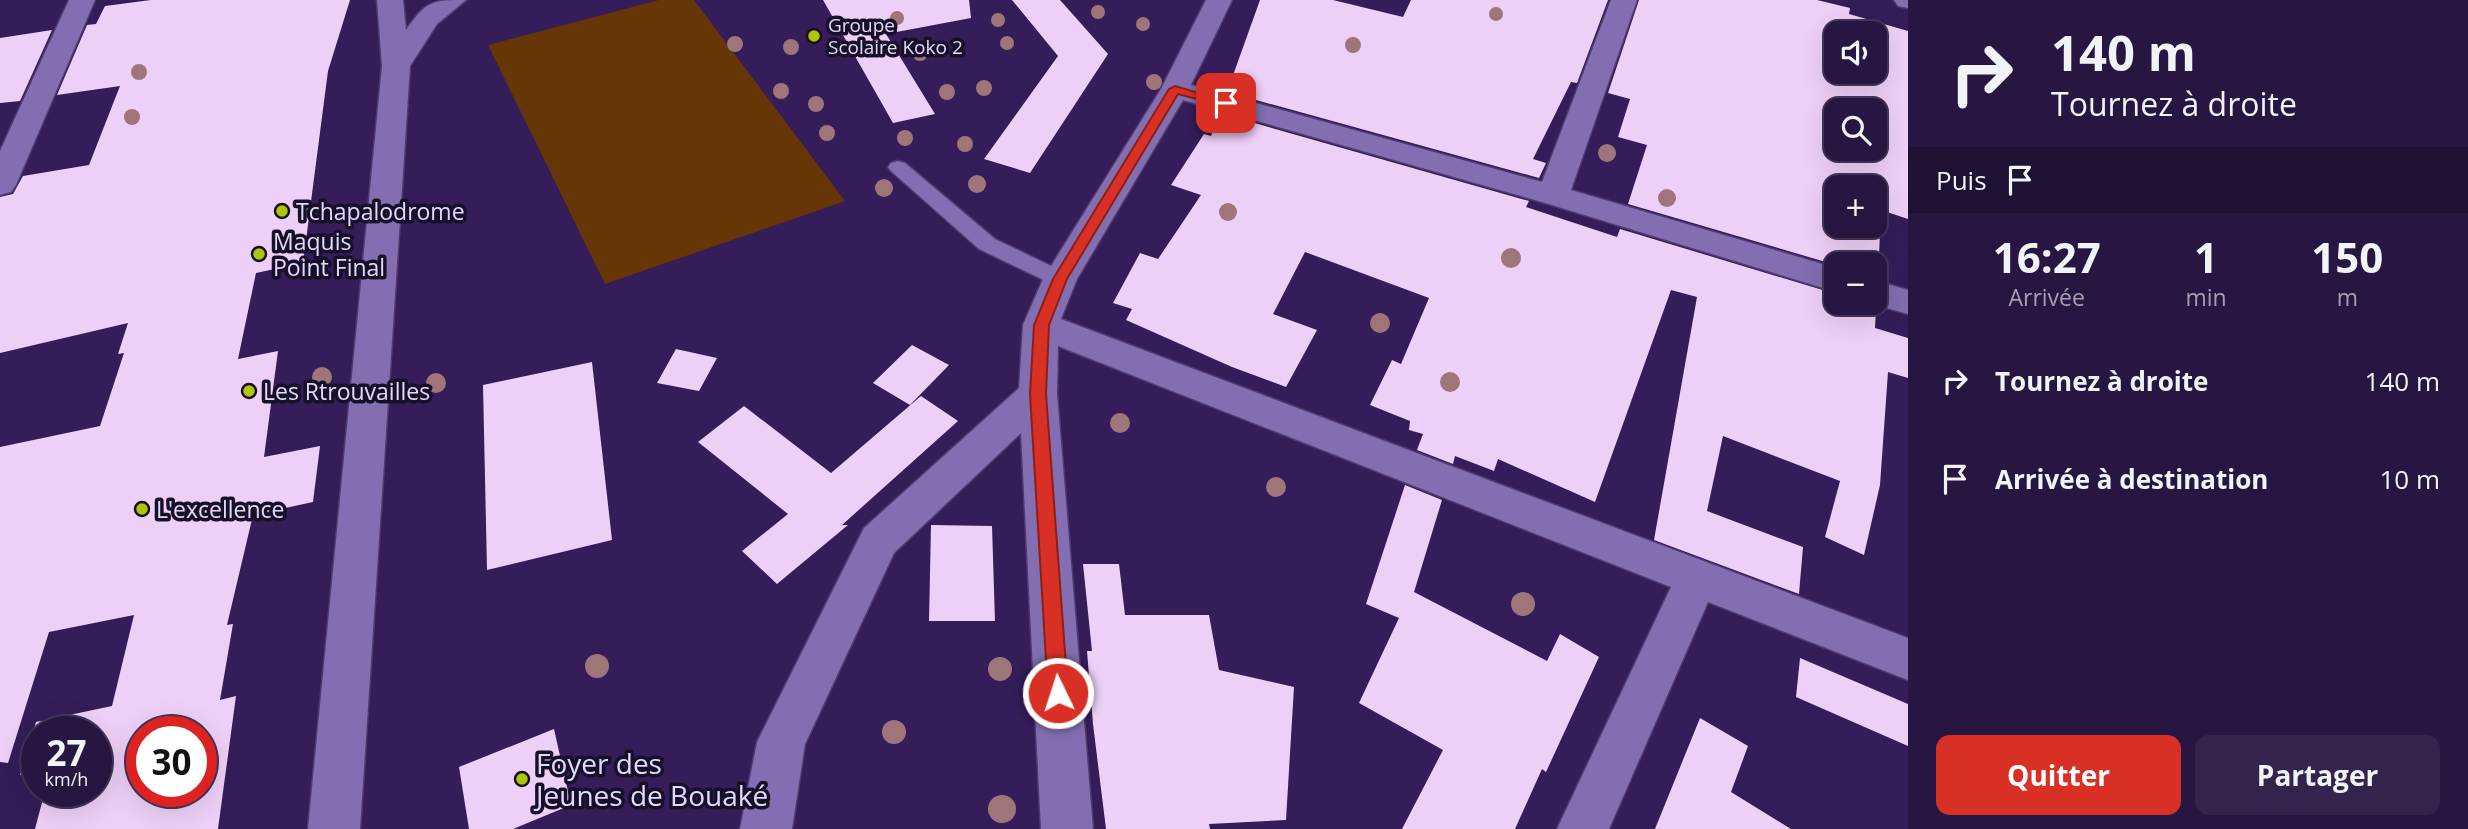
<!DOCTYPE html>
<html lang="fr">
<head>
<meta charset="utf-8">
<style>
	:root { --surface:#271642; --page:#33234d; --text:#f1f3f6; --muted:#a49fb2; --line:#43355b; --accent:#d93025 }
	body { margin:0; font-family:"Open Sans",sans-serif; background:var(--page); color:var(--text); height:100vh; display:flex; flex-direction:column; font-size:26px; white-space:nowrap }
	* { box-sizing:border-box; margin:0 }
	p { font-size:23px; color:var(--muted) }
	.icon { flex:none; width:38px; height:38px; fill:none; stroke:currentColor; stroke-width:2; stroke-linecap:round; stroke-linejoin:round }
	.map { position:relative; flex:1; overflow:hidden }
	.drawer { display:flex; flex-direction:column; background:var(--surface); width:560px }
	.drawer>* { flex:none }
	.guide { background:#271642; color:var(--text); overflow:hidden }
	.controls { position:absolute; left:1824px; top:21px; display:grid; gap:14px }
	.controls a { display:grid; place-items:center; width:63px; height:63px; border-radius:14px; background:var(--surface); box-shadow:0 7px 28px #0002,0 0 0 2px var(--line); font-size:35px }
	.speed { position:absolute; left:21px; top:716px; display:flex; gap:14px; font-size:35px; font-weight:700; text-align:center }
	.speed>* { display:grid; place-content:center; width:91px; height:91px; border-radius:50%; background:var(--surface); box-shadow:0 7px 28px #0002,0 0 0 2px var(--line); line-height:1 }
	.speed small { font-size:18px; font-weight:400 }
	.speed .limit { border:10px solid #d22; background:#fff; color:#111 }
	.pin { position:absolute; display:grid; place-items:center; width:60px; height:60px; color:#fff; margin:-30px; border-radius:14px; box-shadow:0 4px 10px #0006 }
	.me { position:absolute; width:77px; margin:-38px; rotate:356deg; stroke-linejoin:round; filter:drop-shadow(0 0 5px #0008) }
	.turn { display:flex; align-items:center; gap:24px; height:147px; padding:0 28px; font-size:32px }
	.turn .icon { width:91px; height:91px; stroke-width:2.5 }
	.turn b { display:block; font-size:49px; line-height:60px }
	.then { display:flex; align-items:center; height:66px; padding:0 28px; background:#0003; gap:14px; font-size:26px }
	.eta { display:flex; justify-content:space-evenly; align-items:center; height:119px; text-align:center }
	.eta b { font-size:42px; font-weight:700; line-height:49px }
	.button { display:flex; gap:14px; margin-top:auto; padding:14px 28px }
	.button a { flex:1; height:80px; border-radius:14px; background:var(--accent); color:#fff; font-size:28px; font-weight:700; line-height:80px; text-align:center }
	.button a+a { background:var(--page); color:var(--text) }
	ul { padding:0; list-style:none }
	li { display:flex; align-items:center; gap:21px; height:98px; padding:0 28px }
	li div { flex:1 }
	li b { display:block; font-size:26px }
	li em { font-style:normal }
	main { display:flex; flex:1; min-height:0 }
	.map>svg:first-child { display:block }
</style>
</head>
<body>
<main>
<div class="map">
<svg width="1908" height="829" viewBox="0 0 1908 829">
	<rect width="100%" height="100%" fill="#341d58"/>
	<path fill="#663607" d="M659,0H694L845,201L605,284L488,45Z"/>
	<g fill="#edd0f7" fill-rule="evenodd">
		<path d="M151,0H350L328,71L303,263L256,273L238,359L278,351L264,457L320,446L313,502L253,515L227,625L233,624L220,700L236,696L218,829H35L45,791H96V732H37V771L20,775L36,722L112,706L134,615L49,632L8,763L0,762V447L100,426L124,353L118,354L128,323L0,353V197L13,194L23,176L89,165L120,86L57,95L87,25L96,24L105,6ZM142,732H201V791H142Z"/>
		<path d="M823,0H969L971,18L886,34L935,114L893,123Z"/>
		<path d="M1012,0H1060L1108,54L1030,173L984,159L1058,56Z"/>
		<path d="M1260,0H1333L1403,17L1411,0H1608L1577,83L1571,82L1533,159L1546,163L1539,178L1227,92Z"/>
		<path d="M1639,0H1817L1850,8L1849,14L1908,31V219L1881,210L1878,278H1874V264L1836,265L1628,204L1647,145L1618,137L1630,99L1608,93ZM1836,33H1874V72H1836ZM1836,110H1874V149H1836ZM1836,187H1874V226H1836Z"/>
		<path d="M52,30L20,101L0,103V38Z"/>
		<path d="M1219,113L1529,201L1526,207L1617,237L1620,229L1836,294V303H1866L1876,308L1875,328L1908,338V378L1888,372L1880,485L1864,555L1825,537L1840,481L1723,436L1707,511L1803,547L1799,594L1654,540L1697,297L1671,290L1595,502L1498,459L1494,471L1455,456L1453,464L1417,450L1423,434L1409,430L1410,421L1370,405L1392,360L1401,364L1429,298L1305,252L1273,314L1317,330L1286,387L1232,367L1126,320L1132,309L1113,303L1140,253L1158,259L1201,195L1171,185L1204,134L1211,136Z"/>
		<path d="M912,345L949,365L910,405L873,383Z"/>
		<path d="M676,349L717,358L699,391L657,383Z"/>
		<path d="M592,362L612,540L487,570L483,385Z"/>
		<path d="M921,396L958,421L842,525H848L777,584L742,551L788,514L698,442L744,406L831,473Z"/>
		<path d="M1405,485L1442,500L1414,592L1547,661L1560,634L1599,657L1546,772L1542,769L1515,829H1402L1443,750L1359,703L1399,618L1366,604Z"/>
		<path d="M931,525L992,526L995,621H929Z"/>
		<path d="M1083,564H1119L1125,615H1209L1219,670L1294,687L1286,820L1209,824L1210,829H1106L1093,724L1087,651H1092Z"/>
		<path d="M1800,658L1908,704V746L1796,697Z"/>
		<path d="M1700,718L1748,746L1731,792L1791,829H1655Z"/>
		<path d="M554,729L571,805L513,829H469L459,767Z"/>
	</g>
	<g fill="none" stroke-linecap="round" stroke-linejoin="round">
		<g stroke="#4f3a6e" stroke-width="3">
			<path id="lane" d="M898,161L905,163L995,239L1068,274L1071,279L1068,284L1060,287L1052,284L979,249L891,171L888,167L891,163Z"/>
		</g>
		<g stroke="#4f3a6e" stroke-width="3">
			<g id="street">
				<path d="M69,0H95L16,185L11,192L0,195V151Z"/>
				<path d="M1206,0H1232L1191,85L1542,182L1611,0H1637L1571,190L1836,268V292L1542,202L1183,100L1077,279L1061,319L1908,638V680L1708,602L1609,829H1557L1671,587L1058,346L1057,394L1093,829H1041L1021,433L894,553L805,744L792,829H740L757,742L864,528L1019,388L1023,325L1043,279L1161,89Z"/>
				<path d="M1894,0H1908V8L1898,6Z"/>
				<path d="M1874,280L1908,290V314L1869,303H1874Z"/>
			</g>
		</g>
		<g stroke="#4f3a6e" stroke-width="3">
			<path id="secondary" d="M377,0H403L406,30C426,1 432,0 466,0L437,24L410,66L360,829H308L382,66Z"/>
		</g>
		<use href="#lane" fill="#826eb0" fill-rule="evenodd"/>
		<use href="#street" fill="#826eb0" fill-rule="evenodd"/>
		<use href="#secondary" fill="#826eb0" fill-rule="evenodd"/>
	</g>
	<g fill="#9e767a">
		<circle cx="1098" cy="12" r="7"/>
		<circle cx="1496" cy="14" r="7"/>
		<circle cx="897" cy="18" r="7"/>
		<circle cx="998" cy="20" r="7"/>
		<circle cx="1143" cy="24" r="7"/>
		<circle cx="1007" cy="43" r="7"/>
		<circle cx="735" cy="44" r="8"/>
		<circle cx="1353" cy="45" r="8"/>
		<circle cx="791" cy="47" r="8"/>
		<circle cx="920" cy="53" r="8"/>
		<circle cx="139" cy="72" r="8"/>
		<circle cx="1154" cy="82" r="8"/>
		<circle cx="984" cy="88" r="8"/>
		<circle cx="781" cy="91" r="8"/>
		<circle cx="947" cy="92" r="8"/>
		<circle cx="816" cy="104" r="8"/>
		<circle cx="132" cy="117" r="8"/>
		<circle cx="827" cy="133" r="8"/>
		<circle cx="905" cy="138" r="8"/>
		<circle cx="965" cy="144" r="8"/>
		<circle cx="1607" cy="153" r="9"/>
		<circle cx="977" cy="184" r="9"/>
		<circle cx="884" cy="188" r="9"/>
		<circle cx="1667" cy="198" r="9"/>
		<circle cx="1228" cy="212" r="9"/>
		<circle cx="1511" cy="258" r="10"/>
		<circle cx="1380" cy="323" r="10"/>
		<circle cx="322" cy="377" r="10"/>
		<circle cx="1450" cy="382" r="10"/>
		<circle cx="436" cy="383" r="10"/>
		<circle cx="1120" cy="423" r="10"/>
		<circle cx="1276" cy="487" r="10"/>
		<circle cx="1523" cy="604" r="12"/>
		<circle cx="597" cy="666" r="12"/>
		<circle cx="1000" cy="669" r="12"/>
		<circle cx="894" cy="732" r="12"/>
		<circle cx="1002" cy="809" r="14"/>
	</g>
	<path fill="#d93025" stroke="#8d1f18" stroke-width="2" d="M1175,86L1232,103L1226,107L1178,94L1067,279L1049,325L1046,394L1068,693L1065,699L1058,702L1051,699L1048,693L1030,394L1034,325L1053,279L1169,89Z"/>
	<g fill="#b0c503" stroke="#180f29" stroke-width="2.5">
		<circle cx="814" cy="36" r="7"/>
		<circle cx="282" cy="211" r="7"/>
		<circle cx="259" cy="254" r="7"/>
		<circle cx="249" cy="391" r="7"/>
		<circle cx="142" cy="509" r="7"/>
		<circle cx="522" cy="779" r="7"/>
	</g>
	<g text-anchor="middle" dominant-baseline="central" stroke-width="7" stroke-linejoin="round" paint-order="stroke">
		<g font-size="19" fill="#e1d8fc" stroke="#180f29" text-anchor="start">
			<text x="828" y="25">Groupe<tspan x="828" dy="22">Scolaire Koko 2</tspan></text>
		</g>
		<g font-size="23" fill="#e1d8fc" stroke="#180f29" text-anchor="start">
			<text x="296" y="211">Tchapalodrome</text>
			<text x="273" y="241">Maquis<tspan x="273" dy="26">Point Final</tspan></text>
			<text x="263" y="391">Les Rtrouvailles</text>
			<text x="156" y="509">L'excellence</text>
		</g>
		<g font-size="28" fill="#e1d8fc" stroke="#180f29" text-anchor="start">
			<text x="536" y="763">Foyer des<tspan x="536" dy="32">Jeunes de Bouaké</tspan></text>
		</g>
	</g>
</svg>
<div class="controls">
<a><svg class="icon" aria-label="sound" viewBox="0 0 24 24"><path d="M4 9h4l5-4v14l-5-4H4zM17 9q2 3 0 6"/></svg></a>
<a><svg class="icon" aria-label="search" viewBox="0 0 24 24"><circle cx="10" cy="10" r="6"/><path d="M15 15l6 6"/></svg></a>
<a>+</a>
<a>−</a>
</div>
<div class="speed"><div>27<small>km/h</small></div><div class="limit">30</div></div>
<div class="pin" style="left:1226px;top:103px;background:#d93025"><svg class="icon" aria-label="arrive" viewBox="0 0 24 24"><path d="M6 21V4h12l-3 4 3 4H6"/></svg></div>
<svg class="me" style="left:1058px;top:693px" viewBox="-20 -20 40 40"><circle r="17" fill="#d93025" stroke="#fff" stroke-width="3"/><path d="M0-11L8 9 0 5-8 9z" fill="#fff"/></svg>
</div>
<section class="drawer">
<div class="guide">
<div class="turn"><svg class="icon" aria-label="right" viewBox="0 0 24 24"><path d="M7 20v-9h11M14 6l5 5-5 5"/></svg><div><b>140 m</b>Tournez à droite</div></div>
<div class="then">Puis<svg class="icon" aria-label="arrive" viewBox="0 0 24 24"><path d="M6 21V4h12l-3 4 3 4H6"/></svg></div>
</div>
<div class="eta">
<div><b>16:27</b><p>Arrivée</p></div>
<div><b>1</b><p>min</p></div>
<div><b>150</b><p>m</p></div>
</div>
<ul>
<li><svg class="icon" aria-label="right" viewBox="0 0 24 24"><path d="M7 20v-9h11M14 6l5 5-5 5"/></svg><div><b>Tournez à droite</b></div><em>140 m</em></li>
<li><svg class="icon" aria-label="arrive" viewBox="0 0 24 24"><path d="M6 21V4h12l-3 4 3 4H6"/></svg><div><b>Arrivée à destination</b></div><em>10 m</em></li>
</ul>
<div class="button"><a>Quitter</a><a>Partager</a></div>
</section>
</main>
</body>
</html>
